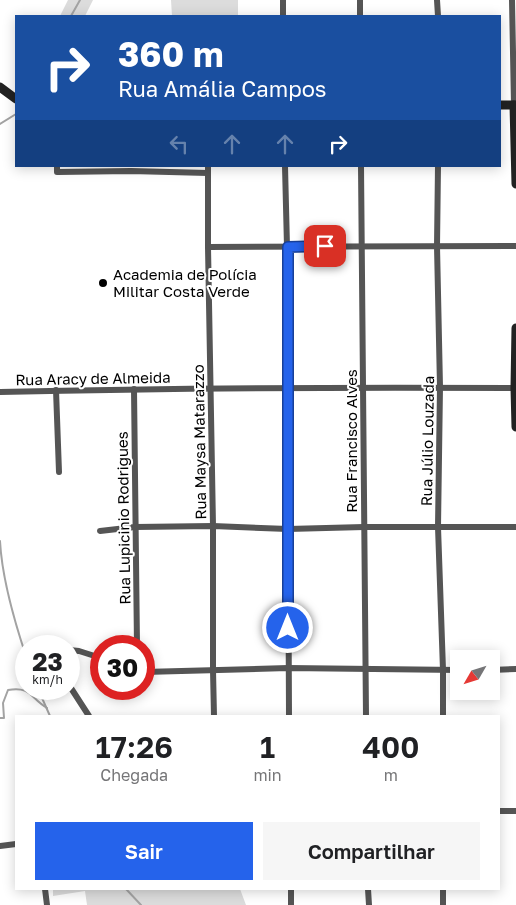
<!DOCTYPE html>
<html lang="pt">
<head>
<meta charset="utf-8">
<style>
	:root { --surface:#fff; --page:#f6f6f6; --text:#202124; --muted:#757577; --accent:#2563eb }
	body { margin:0; font-family:"Golos Text",sans-serif; background:var(--page); color:var(--text); height:100vh; display:flex; flex-direction:column; font-size:19px; white-space:nowrap }
	* { box-sizing:border-box; margin:0 }
	p { font-size:16px; color:var(--muted) }
	.icon { flex:none; width:28px; height:28px; fill:none; stroke:currentColor; stroke-width:2; stroke-linecap:round; stroke-linejoin:round }
	.map { position:relative; flex:1; overflow:hidden }
	.sheet { position:absolute; left:15px; top:715px; width:485px; height:175px; display:flex; flex-direction:column; background:var(--surface); border-radius:0px; box-shadow:0 2px 12px #0003 }
	.sheet>* { flex:none }
	.banner { position:absolute; left:15px; top:15px; width:486px; height:152px; border-radius:0px; box-shadow:0 2px 12px #0003; background:#1a4fa0; color:#fff; overflow:hidden }
	.needle { width:32px; rotate:231deg }
	.tools { position:absolute; left:450px; top:650px; display:grid; gap:10px }
	.tools a { display:grid; place-items:center; width:50px; height:50px; border-radius:0px; background:var(--surface); box-shadow:0 2px 12px #0003; font-size:25px }
	.speed { position:absolute; left:15px; top:635px; display:flex; gap:10px; font-size:25px; font-weight:700; text-align:center }
	.speed>* { display:grid; place-content:center; width:65px; height:65px; border-radius:50%; background:var(--surface); box-shadow:0 2px 12px #0003; line-height:1 }
	.speed small { font-size:12px; font-weight:400 }
	.speed .limit { border:8px solid #d22; background:#fff; color:#111 }
	.pin { position:absolute; display:grid; place-items:center; width:42px; height:42px; color:#fff; margin:-21px; border-radius:10px; box-shadow:0 2px 8px #0006 }
	.me { position:absolute; width:55px; margin:-28px; rotate:0deg; stroke-linejoin:round; filter:drop-shadow(0 0 4px #0008) }
	.turn { display:flex; align-items:center; gap:18px; height:105px; padding:0 20px; font-size:22px }
	.turn .icon { width:65px; height:65px; stroke-width:2.5 }
	.turn b { display:block; font-size:35px; line-height:42px }
	.lanes { display:flex; align-items:center; height:48px; padding:0 20px; background:#0003; justify-content:center; gap:25px; direction:ltr }
	.lanes .off { opacity:.35 }
	.eta { display:flex; justify-content:space-evenly; align-items:center; height:85px; text-align:center }
	.eta b { font-size:30px; font-weight:600; line-height:35px }
	.primary-button { display:flex; gap:10px; margin-top:auto; padding:10px 20px }
	.primary-button a { flex:1; height:58px; border-radius:0px; background:var(--accent); color:#fff; font-size:20px; font-weight:600; line-height:58px; text-align:center }
	.primary-button a+a { background:var(--page); color:var(--text) }
	.map>svg:first-child { display:block }
</style>
</head>
<body>
<div class="map">
<svg width="516" height="905" viewBox="0 0 516 905">
	<rect width="100%" height="100%" fill="#fff"/>
	<g fill="#dcdcdc">
		<path d="M68,0H93L85,16H60Z"/>
		<path d="M171,0H238V16H172Z"/>
		<path d="M53,889H240L246,905H87L85,891L53,896Z"/>
	</g>
	<g fill="none" stroke-linecap="round" stroke-linejoin="round">
		<g stroke="#a3a3a3" stroke-width="2">
			<path d="M71,16L80,0"/>
			<path d="M0,124L16,114"/>
			<path d="M0,541C2,579 14,620 26,656"/>
			<path d="M38,689L50,716"/>
			<path d="M0,718H4L3,703L8,690C31,686 30,698 47,708"/>
			<path d="M126,889L141,905"/>
		</g>
		<g stroke="#555" stroke-width="6">
			<path d="M283,0V16"/>
			<path d="M437,0L438,16"/>
			<path d="M512,0L514,105"/>
			<path d="M360,16V0"/>
			<path d="M57,166V172L131,171L208,173"/>
			<path d="M208,166V247L213,526V670L214,716"/>
			<path d="M285,166L287,247L289,716"/>
			<path d="M361,166L366,716"/>
			<path d="M438,166L437,246L440,387L438,527L443,670V716"/>
			<path d="M208,247L516,246"/>
			<path d="M134,389L137,646"/>
			<path d="M56,390L59,472"/>
			<path d="M0,392C172,388 344,387 516,388"/>
			<path d="M100,531L135,527L213,526L288,529L364,527H516"/>
			<path d="M69,650L79,651L101,658"/>
			<path d="M491,670L516,669"/>
			<path d="M144,672L288,668L459,670"/>
			<path d="M69,685L89,716"/>
			<path d="M499,811H516"/>
			<path d="M0,846L16,844"/>
			<path d="M45,889L47,905"/>
			<path d="M291,889V905"/>
			<path d="M368,889L369,905"/>
			<path d="M443,905V889"/>
		</g>
		<g stroke="#222" stroke-width="9">
			<path d="M0,87L16,99"/>
			<path d="M500,105H516"/>
			<path d="M514,105L516,184"/>
			<path d="M516,328L515,388L516,427"/>
		</g>
	</g>
	<g fill="none" stroke-linecap="round" stroke-linejoin="round">
		<g stroke="#184099" stroke-width="12">
			<path id="route" d="M288,628V247L325,246"/>
		</g>
		<use href="#route" stroke="#2563eb" stroke-width="9"/>
	</g>
	<circle fill="#000" stroke="#fff" stroke-width="2" cx="103" cy="283" r="5"/>
	<g text-anchor="middle" dominant-baseline="central" stroke-width="4" stroke-linejoin="round" paint-order="stroke">
		<g font-size="15" fill="#000" stroke="#fff" text-anchor="start">
			<text x="113" y="274">Academia de Polícia<tspan x="113" dy="17">Militar Costa Verde</tspan></text>
		</g>
		<g font-size="15" fill="#000" stroke="#fff">
			<text transform="translate(93 378) rotate(-1)">Rua Aracy de Almeida</text>
			<text transform="translate(351 441) rotate(-90)">Rua Francisco Alves</text>
			<text transform="translate(427 441) rotate(-89)">Rua Júlio Louzada</text>
			<text transform="translate(199 442) rotate(-91)">Rua Maysa Matarazzo</text>
			<text transform="translate(123 518) rotate(-91)">Rua Lupicinio Rodrigues</text>
		</g>
	</g>
</svg>
<div class="tools">
<a><svg class="needle" viewBox="-14 -14 28 28"><path d="M0-13l5 13h-10z" fill="#e53935"/><path d="M0 13l5-13h-10z" fill="#757577"/></svg></a>
</div>
<div class="speed"><div>23<small>km/h</small></div><div class="limit">30</div></div>
<div class="pin" style="left:325px;top:246px;background:#d93025"><svg class="icon" aria-label="arrive" viewBox="0 0 24 24"><path d="M6 21V4h12l-3 4 3 4H6"/></svg></div>
<svg class="me" style="left:288px;top:628px" viewBox="-20 -20 40 40"><circle r="17" fill="#2563eb" stroke="#fff" stroke-width="3"/><path d="M0-11L8 9 0 5-8 9z" fill="#fff"/></svg>
<div class="banner">
<div class="turn"><svg class="icon" aria-label="right" viewBox="0 0 24 24"><path d="M7 20v-9h11M14 6l5 5-5 5"/></svg><div><b>360 m</b>Rua Amália Campos</div></div>
<div class="lanes"><svg class="icon off" aria-label="left" viewBox="0 0 24 24"><path d="M17 20v-9H6M10 6l-5 5 5 5"/></svg><svg class="icon off" aria-label="ahead" viewBox="0 0 24 24"><path d="M12 20V5M6 11l6-6 6 6"/></svg><svg class="icon off" aria-label="ahead" viewBox="0 0 24 24"><path d="M12 20V5M6 11l6-6 6 6"/></svg><svg class="icon" aria-label="right" viewBox="0 0 24 24"><path d="M7 20v-9h11M14 6l5 5-5 5"/></svg></div>
</div>
<section class="sheet">
<div class="eta">
<div><b>17:26</b><p>Chegada</p></div>
<div><b>1</b><p>min</p></div>
<div><b>400</b><p>m</p></div>
</div>
<div class="primary-button"><a>Sair</a><a>Compartilhar</a></div>
</section>
</div>
</body>
</html>
